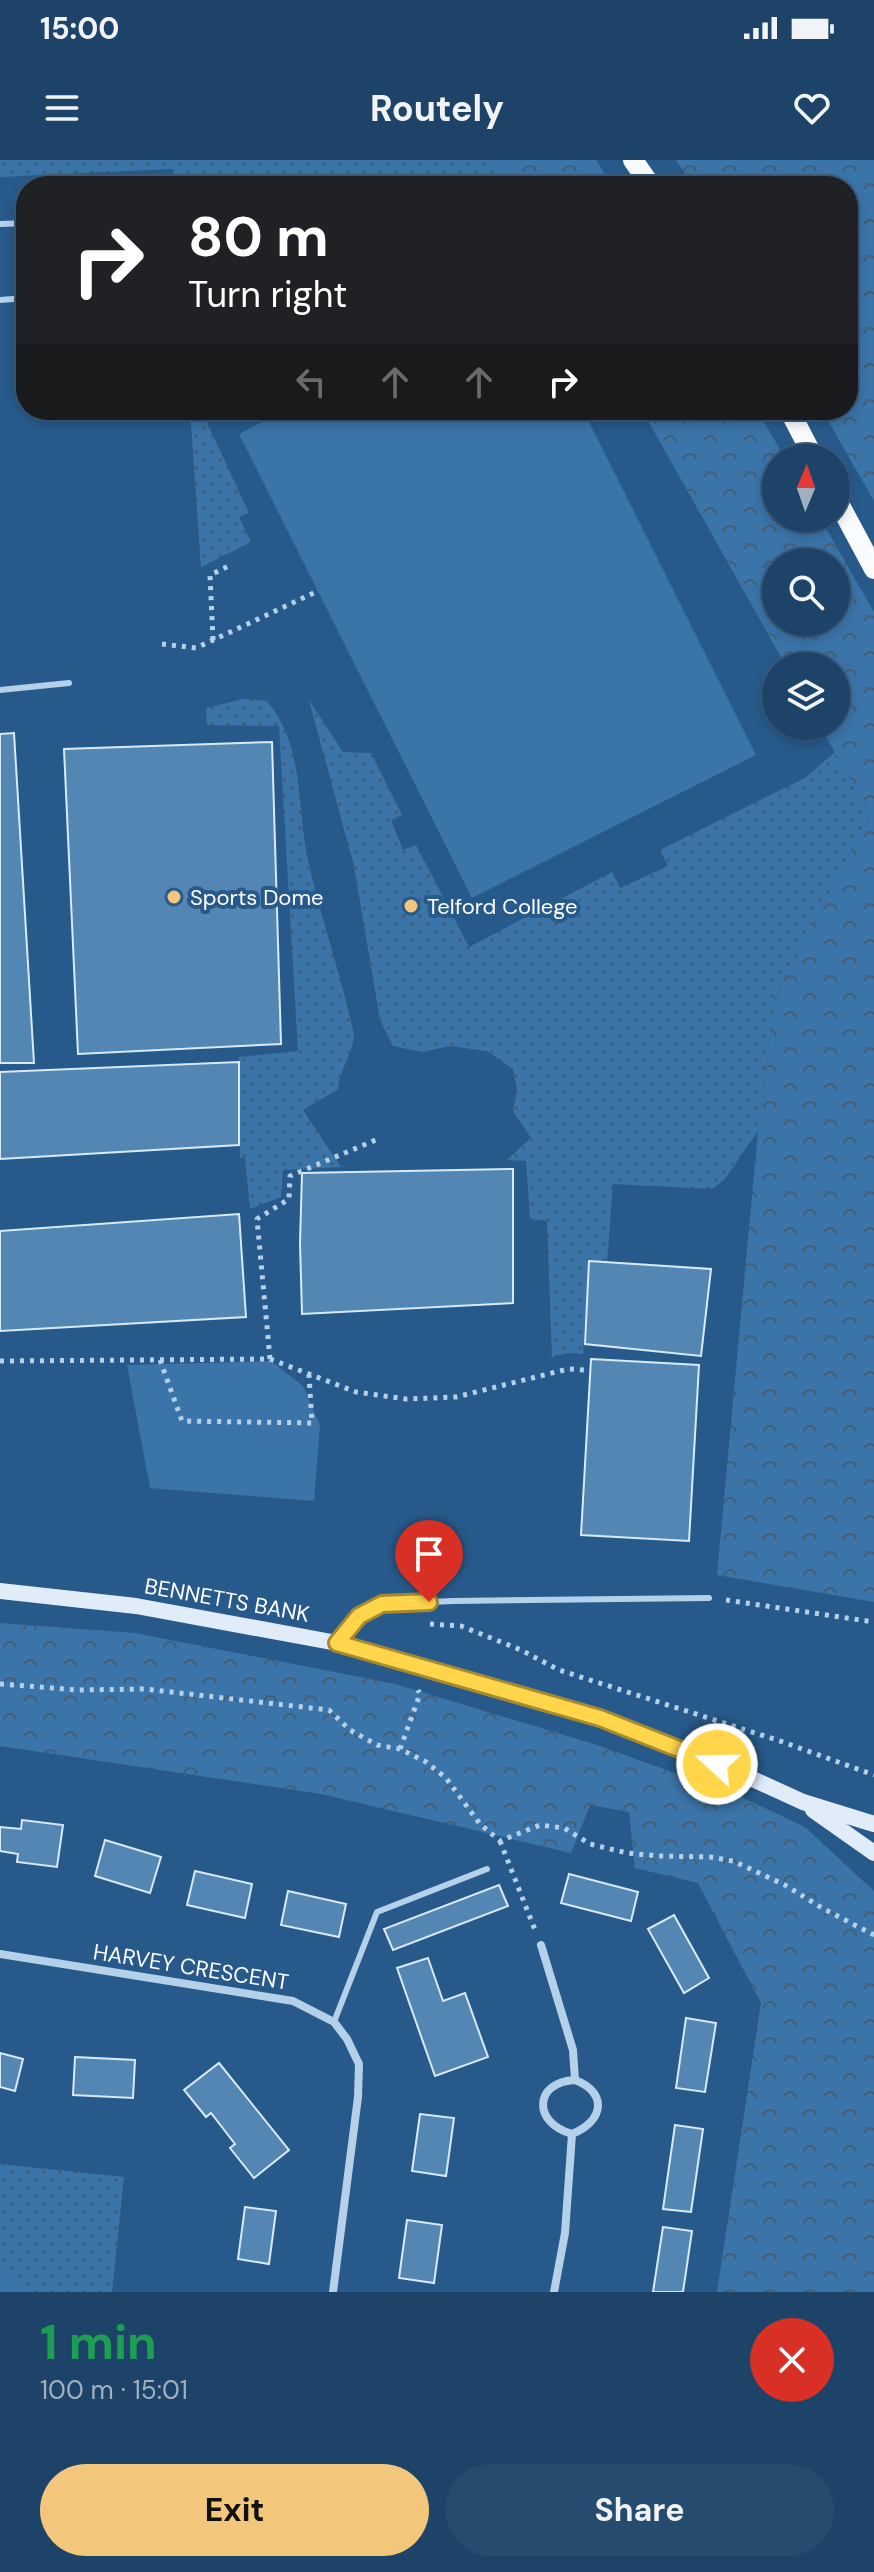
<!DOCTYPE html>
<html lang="en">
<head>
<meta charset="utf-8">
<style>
	:root { --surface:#1d4468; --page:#254b6e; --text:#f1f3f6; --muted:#a0b0c0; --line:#3b5c7c; --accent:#f2c67b }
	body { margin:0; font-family:"DM Sans",sans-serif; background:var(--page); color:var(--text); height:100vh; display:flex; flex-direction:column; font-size:30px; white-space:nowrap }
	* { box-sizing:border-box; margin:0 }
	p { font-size:26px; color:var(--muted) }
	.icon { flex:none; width:44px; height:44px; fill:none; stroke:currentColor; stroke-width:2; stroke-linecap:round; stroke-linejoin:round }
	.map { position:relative; height:2132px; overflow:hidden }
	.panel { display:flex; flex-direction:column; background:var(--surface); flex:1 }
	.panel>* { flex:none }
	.banner { position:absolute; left:16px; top:16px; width:842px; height:244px; border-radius:32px; box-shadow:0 4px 12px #0003,0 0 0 2px var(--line); background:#202124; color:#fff; overflow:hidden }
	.needle { width:52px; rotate:2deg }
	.controls { position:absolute; left:762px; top:284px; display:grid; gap:16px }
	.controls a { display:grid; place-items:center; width:88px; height:88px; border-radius:50%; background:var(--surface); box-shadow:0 4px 12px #0003,0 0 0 2px var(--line); font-size:40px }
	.pin { position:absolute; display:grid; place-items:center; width:68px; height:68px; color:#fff; margin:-82px -34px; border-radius:50% 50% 50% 0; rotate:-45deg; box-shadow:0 0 8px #0007 }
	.pin .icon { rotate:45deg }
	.me { position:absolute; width:88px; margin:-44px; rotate:291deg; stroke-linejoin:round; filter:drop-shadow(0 0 6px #0008) }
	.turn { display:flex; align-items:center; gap:28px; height:168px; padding:0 40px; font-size:36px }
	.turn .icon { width:104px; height:104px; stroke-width:2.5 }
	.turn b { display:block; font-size:56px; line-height:68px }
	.lanes { display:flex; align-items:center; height:76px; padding:0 40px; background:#0003; justify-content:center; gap:40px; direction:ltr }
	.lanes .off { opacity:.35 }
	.round { display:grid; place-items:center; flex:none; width:84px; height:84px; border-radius:42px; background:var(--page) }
	.head { display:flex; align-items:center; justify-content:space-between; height:136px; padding:0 40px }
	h1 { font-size:48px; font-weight:700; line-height:60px; color:#1e9e55 }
	.action { display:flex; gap:16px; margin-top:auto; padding:16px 40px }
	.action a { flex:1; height:92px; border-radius:48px; background:var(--accent); color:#111; font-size:32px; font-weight:700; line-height:92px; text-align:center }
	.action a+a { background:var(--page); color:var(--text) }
	.status { display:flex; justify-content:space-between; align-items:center; height:56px; padding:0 40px; background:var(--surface); direction:ltr }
	.status svg { height:22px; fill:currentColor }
	header { display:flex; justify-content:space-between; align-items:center; height:104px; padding:0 40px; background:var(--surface); font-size:36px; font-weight:700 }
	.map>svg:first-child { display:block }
</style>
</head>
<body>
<div class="status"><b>15:00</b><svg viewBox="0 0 49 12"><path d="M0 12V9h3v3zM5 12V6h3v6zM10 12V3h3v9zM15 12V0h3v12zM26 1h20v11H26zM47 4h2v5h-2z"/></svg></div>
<header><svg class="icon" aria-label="menu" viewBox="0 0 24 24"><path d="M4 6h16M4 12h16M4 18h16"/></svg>Routely<svg class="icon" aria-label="heart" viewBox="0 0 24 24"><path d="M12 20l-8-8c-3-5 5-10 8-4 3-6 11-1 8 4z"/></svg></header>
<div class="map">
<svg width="874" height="2132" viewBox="0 0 874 2132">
	<defs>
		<pattern id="grass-dots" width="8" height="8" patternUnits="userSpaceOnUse" patternTransform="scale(2)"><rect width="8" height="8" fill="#3b74a8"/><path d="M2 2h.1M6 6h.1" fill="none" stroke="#445e75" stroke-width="1.8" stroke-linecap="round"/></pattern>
		<pattern id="forest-crowns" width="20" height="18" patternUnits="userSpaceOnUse" patternTransform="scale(2)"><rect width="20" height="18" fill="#3b74a8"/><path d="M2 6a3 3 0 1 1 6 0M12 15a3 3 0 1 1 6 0" fill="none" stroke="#445e75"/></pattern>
	</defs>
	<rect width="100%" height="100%" fill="#275a8b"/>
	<g fill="url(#grass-dots)">
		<path d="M0,0H495L514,26H175L173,9L0,17Z"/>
		<path d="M190,250H201L249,353L239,357L251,382L201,407Z"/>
		<path d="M243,539L267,541C307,589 295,651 310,709C323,764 342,819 354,875C352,895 340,909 338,929L303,950L341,1007L283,1010L281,1037L250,1049L245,998H240L239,897L298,891L279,566L207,565L206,548Z"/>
		<path d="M309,540L343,592L371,593L402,655L391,660L403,690L416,685L469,787L612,712L620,728L668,706L660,690L805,618L835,592L870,655L775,837L758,971L724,1020L712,1029L613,1024L607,1102H589L583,1194L569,1193L552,1197L547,1061L530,1059L526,1001L507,1000L531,978L513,951L517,930L513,909L487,891L450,886L423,892L393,886L380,860L354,706Z"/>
		<path d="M0,2004L124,2017L112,2132H0Z"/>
	</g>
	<g fill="url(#forest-crowns)" fill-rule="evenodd">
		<path d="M495,0H596L613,26H514Z"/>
		<path d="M676,0H874V341L822,250H848V26H693Z"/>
		<path d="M642,250H757L785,298H776V358H820L874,452V1442L717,1415L758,971L775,837L870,655L820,566H836V506H786ZM776,402H836V462H776Z"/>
		<path d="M0,1463L135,1473L395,1524L597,1585L741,1637L805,1667L874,1731V2132H717L761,1843L698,1723L635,1708L629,1652L590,1645L571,1693L321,1634L0,1586Z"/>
	</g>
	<g fill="#3b74a8">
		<path d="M286,250H583L756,595L472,738L239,274Z"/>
		<path d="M271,1201L303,1226L320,1265L314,1341L150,1328L127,1205Z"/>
		<path d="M0,2102L32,2132H0Z"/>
	</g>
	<g fill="#5386b3" stroke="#d9e9f8" stroke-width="2">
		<path d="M14,573L34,903H0V574Z"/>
		<path d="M272,582L281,884L78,894L64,589Z"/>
		<path d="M239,902V985L0,999V912Z"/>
		<path d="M513,1009V1143L302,1154L300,1083L302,1013Z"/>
		<path d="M239,1054L246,1157L0,1171V1071Z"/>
		<path d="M589,1101L711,1109L701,1196L585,1184Z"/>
		<path d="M591,1199L699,1205L689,1381L581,1375Z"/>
		<path d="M22,1660L63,1665L57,1707L17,1702L18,1694L0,1691V1667L21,1669Z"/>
		<path d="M105,1680L161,1697L150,1733L95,1716Z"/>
		<path d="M195,1711L252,1724L245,1758L187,1745Z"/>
		<path d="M569,1714L638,1732L631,1761L561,1743Z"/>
		<path d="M499,1725L508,1746L393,1790L384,1769Z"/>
		<path d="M288,1731L346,1744L339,1777L281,1765Z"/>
		<path d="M674,1755L709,1818L684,1833L648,1769Z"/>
		<path d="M428,1798L443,1841L465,1833L488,1897L435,1916L397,1808Z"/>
		<path d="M686,1858L716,1863L705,1932L676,1928Z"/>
		<path d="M0,1893L23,1899L15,1931L0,1927Z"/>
		<path d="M75,1897L135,1900L133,1938L73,1935Z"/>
		<path d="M219,1903L289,1990L254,2018L230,1988L235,1984L211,1953L206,1957L184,1930Z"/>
		<path d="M420,1954L454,1958L446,2016L412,2011Z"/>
		<path d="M675,1965L703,1969L691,2052L663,2049Z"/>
		<path d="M245,2047L276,2051L269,2104L238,2099Z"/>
		<path d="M407,2060L442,2065L434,2123L399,2118Z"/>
		<path d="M663,2067L692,2071L683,2132H653Z"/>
	</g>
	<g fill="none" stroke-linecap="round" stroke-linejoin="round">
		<g stroke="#b5d1ea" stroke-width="5" stroke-dasharray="4 6" stroke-linecap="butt">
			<path d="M213,480L210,415L231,405"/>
			<path d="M162,484L196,488L318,431"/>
			<path d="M270,1199L257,1059L289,1039L290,1016L378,979"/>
			<path d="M160,1200L182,1261L312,1263L309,1215"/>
			<path d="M0,1201L270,1199L356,1232L406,1239L456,1237L568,1209L584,1210"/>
			<path d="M726,1440L874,1462"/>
			<path d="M430,1464L461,1466L521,1490L559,1510L780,1581L874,1615"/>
			<path d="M0,1524L78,1530L145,1529L329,1550L350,1570L377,1585L400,1589L426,1602L446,1618L480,1664L500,1681L540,1665L564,1668L590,1684L627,1693L659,1696L710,1697L733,1701L785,1725L822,1748L874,1775"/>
			<path d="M400,1589L420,1534L418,1530"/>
			<path d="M500,1681L535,1770"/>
		</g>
		<g stroke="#b5d1ea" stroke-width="6">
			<path d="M0,64L26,63"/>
			<path d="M0,140L26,138"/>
			<path d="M0,530L69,523"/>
			<path d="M339,1480L359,1456L382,1444L453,1441L709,1438"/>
			<path d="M334,1862L377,1752L487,1709"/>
		</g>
		<g stroke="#b5d1ea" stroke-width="8">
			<path d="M541,1785L573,1890L575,1920C609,1933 603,1962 572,1974L565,2073L554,2132"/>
			<path d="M0,1794L293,1841L334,1862L347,1879L359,1904L358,1937L333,2132"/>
			<path d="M572,1974C532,1963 534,1922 575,1920"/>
		</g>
		<g stroke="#e0ecf8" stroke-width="16">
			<path d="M0,1431L136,1446L337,1483L600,1558L746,1616L803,1642L874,1664"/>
			<path d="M813,1650L874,1693"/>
		</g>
		<g stroke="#f9fbfe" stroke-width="20">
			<path d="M633,0L651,26"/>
			<path d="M789,250L814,298"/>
			<path d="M836,338L874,409"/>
		</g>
	</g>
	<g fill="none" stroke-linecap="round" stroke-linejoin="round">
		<g stroke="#a68a30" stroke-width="20">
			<path id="route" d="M429,1442L382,1444L359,1456L337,1483L600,1558L717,1604"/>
		</g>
		<use href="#route" stroke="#ffd54a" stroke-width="14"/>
	</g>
	<g fill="#f2c67b" stroke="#275a8b" stroke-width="3">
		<circle cx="174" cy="737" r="8"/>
		<circle cx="411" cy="746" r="8"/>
	</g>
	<g text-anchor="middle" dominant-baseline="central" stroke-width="8" stroke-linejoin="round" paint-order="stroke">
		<g font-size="22" fill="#fff" stroke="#275a8b" text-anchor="start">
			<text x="190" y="737">Sports Dome</text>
			<text x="427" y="746">Telford College</text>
		</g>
		<g font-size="22" fill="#fff" stroke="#275a8b">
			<text transform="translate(227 1440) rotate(10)">BENNETTS BANK</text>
			<text transform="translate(191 1807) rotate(9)">HARVEY CRESCENT</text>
		</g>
	</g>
</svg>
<div class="controls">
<a><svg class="needle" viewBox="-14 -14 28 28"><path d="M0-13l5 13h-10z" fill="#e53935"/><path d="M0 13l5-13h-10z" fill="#a0b0c0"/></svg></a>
<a><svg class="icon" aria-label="search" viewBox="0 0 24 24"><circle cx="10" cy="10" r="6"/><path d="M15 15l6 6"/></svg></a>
<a><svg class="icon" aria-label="layers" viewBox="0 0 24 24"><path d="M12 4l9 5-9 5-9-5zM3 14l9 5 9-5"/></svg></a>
</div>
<div class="pin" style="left:429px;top:1442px;background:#d93025"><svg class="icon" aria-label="arrive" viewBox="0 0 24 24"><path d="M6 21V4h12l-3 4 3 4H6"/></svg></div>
<svg class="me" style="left:717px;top:1604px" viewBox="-20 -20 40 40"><circle r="17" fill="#ffd54a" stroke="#fff" stroke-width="3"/><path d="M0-11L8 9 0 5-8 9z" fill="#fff"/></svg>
<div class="banner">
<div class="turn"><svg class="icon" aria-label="right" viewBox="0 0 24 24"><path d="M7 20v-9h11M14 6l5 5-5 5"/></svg><div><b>80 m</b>Turn right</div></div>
<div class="lanes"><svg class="icon off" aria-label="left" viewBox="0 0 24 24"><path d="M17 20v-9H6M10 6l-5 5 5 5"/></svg><svg class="icon off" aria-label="ahead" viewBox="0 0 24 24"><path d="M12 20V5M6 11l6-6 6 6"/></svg><svg class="icon off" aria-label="ahead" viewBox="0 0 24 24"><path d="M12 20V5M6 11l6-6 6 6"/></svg><svg class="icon" aria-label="right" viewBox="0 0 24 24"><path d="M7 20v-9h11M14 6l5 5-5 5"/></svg></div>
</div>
</div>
<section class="panel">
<div class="head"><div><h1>1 min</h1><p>100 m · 15:01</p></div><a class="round" style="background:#d93025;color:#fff"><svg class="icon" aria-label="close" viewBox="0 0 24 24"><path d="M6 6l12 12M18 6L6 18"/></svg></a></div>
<div class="action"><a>Exit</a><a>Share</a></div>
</section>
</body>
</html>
